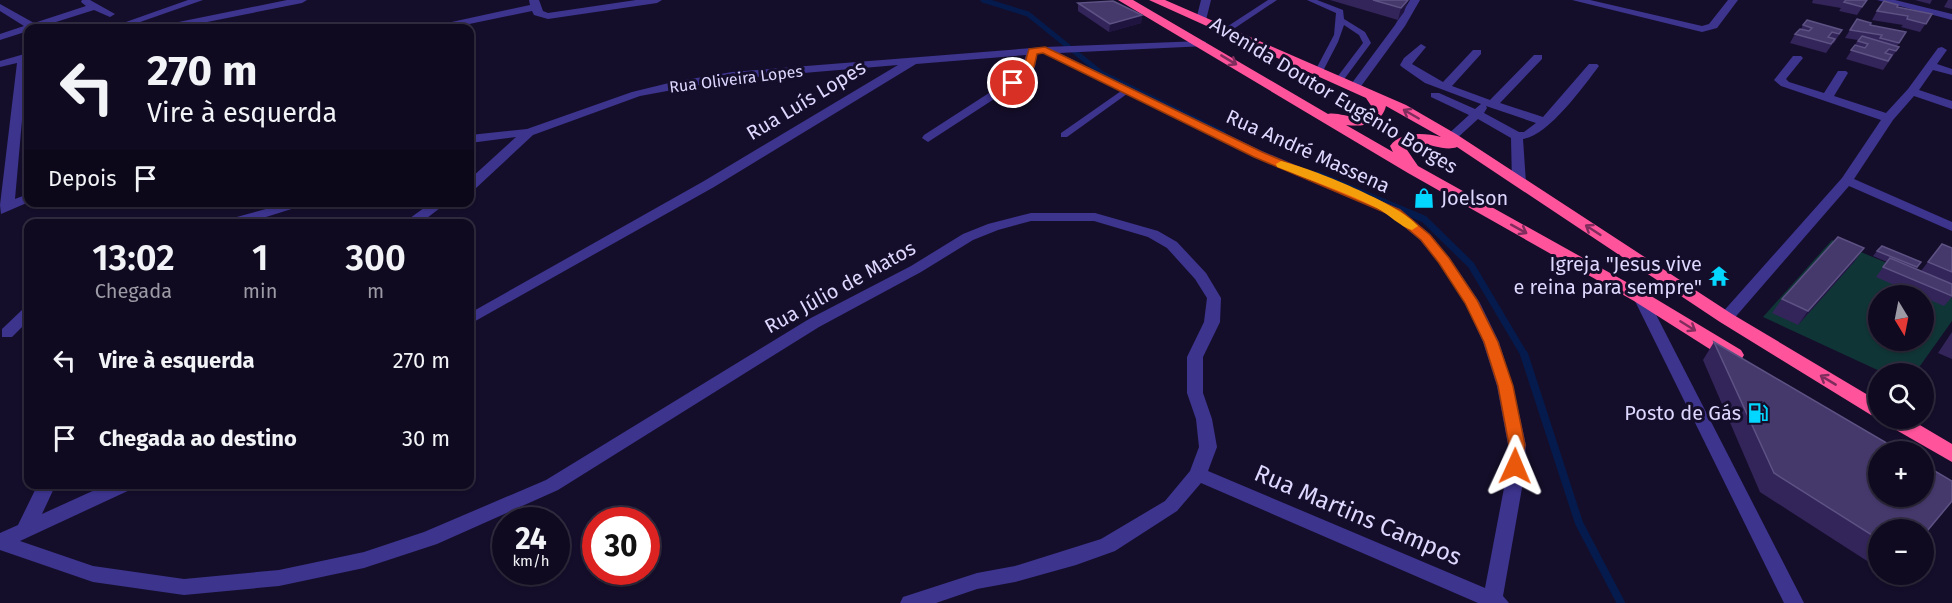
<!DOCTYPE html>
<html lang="pt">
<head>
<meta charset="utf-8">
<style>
	:root { --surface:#100a20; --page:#191329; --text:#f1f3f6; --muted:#9c9aa5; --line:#302b3e }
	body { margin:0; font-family:"Fira Sans",sans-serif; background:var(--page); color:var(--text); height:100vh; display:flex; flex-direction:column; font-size:22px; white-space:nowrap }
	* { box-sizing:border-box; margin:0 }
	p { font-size:20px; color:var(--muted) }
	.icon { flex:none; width:33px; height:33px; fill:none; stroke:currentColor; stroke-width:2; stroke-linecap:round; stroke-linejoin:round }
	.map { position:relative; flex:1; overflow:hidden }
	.sheet { position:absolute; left:24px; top:219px; width:450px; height:270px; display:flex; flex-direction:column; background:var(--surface); border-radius:12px; box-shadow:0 2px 4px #0004,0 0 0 2px var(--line) }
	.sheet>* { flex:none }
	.top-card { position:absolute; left:24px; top:24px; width:450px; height:183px; border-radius:12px; box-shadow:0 2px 4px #0004,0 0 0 2px var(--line); background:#100a20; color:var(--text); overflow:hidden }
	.needle { width:39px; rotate:170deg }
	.fabs { position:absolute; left:1868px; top:285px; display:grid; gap:12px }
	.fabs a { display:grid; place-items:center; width:66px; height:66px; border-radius:50%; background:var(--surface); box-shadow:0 2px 4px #0004,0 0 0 2px var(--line); font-size:30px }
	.speed { position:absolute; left:492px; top:507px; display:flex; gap:12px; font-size:30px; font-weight:700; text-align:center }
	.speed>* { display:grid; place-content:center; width:78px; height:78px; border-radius:50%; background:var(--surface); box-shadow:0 2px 4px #0004,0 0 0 2px var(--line); line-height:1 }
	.speed small { font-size:15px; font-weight:400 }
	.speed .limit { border:9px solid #d22; background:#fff; color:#111 }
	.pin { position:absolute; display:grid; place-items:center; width:51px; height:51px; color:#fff; margin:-26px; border:3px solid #fff; border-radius:50%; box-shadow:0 2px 6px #0007 }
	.me { position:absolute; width:66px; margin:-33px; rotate:1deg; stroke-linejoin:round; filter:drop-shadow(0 0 4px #0008) }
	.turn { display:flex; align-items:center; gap:21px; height:126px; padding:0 24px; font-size:27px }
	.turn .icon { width:78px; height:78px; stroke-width:2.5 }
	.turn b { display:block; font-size:42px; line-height:51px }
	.then { display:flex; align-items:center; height:57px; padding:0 24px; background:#0003; gap:12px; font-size:22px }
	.eta { display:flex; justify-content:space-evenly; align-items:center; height:102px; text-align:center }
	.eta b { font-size:36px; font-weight:600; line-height:42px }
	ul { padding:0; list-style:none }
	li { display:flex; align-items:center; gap:18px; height:78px; padding:0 24px }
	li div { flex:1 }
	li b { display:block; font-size:22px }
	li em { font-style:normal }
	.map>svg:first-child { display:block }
</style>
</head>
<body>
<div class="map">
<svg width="1952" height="603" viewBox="0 0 1952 603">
	<rect width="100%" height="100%" fill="#150e2b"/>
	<path fill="#103536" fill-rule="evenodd" d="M1832,240L1952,290V321L1915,373H1884L1763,317ZM1878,296H1923V340H1878Z"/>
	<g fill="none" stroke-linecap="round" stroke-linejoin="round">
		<path stroke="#051b4d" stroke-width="5" d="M983,0L1028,14L1101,73L1223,133"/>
		<path stroke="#051b4d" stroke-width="7" d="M1318,175L1424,219L1471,265L1525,356"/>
		<path stroke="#051b4d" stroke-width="8" d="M1524,354L1579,523L1621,603"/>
		<g fill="#3d348e" fill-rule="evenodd">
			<path d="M1268,0H1277L1229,32L1222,30Z"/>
			<path d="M1307,0H1317L1343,10L1344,19L1365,32L1371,43L1342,82H1339L1335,80L1363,43L1359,35L1344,25L1338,42L1323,71L1322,73H1316L1315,71L1334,35L1336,13Z"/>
			<path d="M1124,89H1127L1131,91L1067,137H1061V133Z"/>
		</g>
		<g fill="#3d348e" fill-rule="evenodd">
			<path d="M82,0H90L115,14L110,17L94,10L37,28H28V31L0,40V34L24,26L0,11V4L34,23L86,6L81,2Z"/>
			<path d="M188,0H203L123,28H109Z"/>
			<path d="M287,0H307L302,3L177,28H159L164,25Z"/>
			<path d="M529,0H539L543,11L548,13L636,0H662L657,3L548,19L534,15L532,11L450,28H433L438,25L530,5Z"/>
			<path d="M1201,0H1211L1206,20L1201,23L1196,20Z"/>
			<path d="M1410,0H1420L1405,26L1359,89H1351L1349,87L1395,25Z"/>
			<path d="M1572,0H1590L1702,26L1709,24L1728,0H1738L1717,28L1702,32Z"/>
			<path d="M1877,0H1895L1952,14V20Z"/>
			<path d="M1202,41L1206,42V46L1059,53L1262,151L1400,209L1430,234L1449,257L1480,303L1499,342L1513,386L1526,445L1522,488L1503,596L1509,603H1478L1201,483L1177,511L1115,551L1076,565L1015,582L977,589L936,603H900L903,597L977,573L1015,566L1101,539L1165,501L1190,471L1199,447L1196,419L1187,393V357L1204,322L1207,298L1195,279L1167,248L1148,237L1094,221H1031L998,230L973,240L921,272L819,327L558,490L437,544L364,568L279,586L184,595L93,582L0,550V533L18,525L38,484H56L42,514L108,484H135L132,489L20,541L93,566L184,579L279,570L364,552L424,532L546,480L809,319L911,266L963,234L988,224L1031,213H1095L1158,231L1177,242L1206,273L1221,298L1220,322L1203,357V393L1212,419L1217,447L1208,471L1485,588L1504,488L1508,445L1497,386L1483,342L1465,303L1439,263L1420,240L1390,215L1254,157L1043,53L1037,54L1035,67L1028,77L928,142L922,138L924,135L1020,73L1026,55L916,64L714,187L470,324V313L704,181L898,65L732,79L640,96L533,135L475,189L470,190V179L516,137L470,143V135L527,129L632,92L673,82L732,72L1045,47Z"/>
			<path d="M1421,44L1426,47L1412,64L1443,82L1473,50H1481V54L1452,86L1490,100L1534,55H1542V59L1500,103L1543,117L1589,64H1597L1599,66C1584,86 1548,136 1523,139L1526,183L1519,187L1512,183L1511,138L1478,119L1455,140H1447L1445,137L1469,115L1431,97V93H1439L1475,109L1481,104L1425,83L1402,67L1400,65L1404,58ZM1486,106L1489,107L1536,123L1524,132H1519L1484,113L1487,108Z"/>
			<path d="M1942,47L1947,50L1937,64L1952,69V75L1933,70L1919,90L1952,101V109L1914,96L1893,120L1854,179L1952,222V231L1849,186L1731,322H1721L1718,318L1721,314L1842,178L1881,120L1781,86L1774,80L1793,56H1801L1803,58L1786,79L1789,82L1824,93L1838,71H1846L1848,73L1834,96L1886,113L1908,89L1938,48Z"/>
			<path d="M28,53L15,199L28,194L29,202L1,214L0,205L17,63L0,67V61Z"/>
			<path d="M291,202H314L244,224H220L222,221Z"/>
			<path d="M432,202H448L419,224H402Z"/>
			<path d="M1640,292L1647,297L1804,603H1784L1633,297Z"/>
			<path d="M28,308V321L12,337H2V329L23,309Z"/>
		</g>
		<g fill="#ff539b" fill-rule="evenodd">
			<path d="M1118,0H1133L1328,114C1342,111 1365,127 1372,107L1366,98L1149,0H1165L1406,105L1456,134L1732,314L1878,401V417L1871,415L1720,322L1457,147C1441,153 1424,137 1405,147L1418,166L1646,293L1741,350L1744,355L1741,360L1734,362L1727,360L1634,301L1408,173ZM1386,106L1441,137C1425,133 1401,131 1390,146L1393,152L1346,125C1363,127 1381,125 1386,106Z"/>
			<path d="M1881,418H1908L1952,444V462L1884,423Z"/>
		</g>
	</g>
	<g fill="#33255a">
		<path d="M1330,0H1408L1404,12L1398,20Z"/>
		<path d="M1813,0H1867L1857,15L1839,11L1841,8L1812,3Z"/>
		<path d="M1915,0H1932L1930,4Z"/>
		<path d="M1948,0H1952V9L1944,7Z"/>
		<path d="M1078,3L1142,15L1141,23L1109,32L1078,11Z"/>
		<path d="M1897,7L1932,14L1920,32L1901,27L1903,25L1872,20L1877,11Z"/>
		<path d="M1803,25L1842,30L1834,43H1833L1826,53L1790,43L1795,34L1801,29Z"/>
		<path d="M1870,25L1906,32L1897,46L1899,47L1883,70L1846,59L1858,40L1845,38L1850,30Z"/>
		<path d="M1942,244L1952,248V297L1944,306L1923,297V296H1919L1876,277L1887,262L1873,256L1877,251L1921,262L1916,269L1921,271Z"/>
		<path d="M1864,248L1854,262L1798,325L1772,313L1782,299Z"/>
		<path d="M1952,332V359L1938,353Z"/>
		<path d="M1714,342L1878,530V568L1760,492L1703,360Z"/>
	</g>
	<g fill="#1f1440">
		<path d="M1408,0L1404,12L1398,20L1401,8Z"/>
		<path d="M1142,15L1141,23L1109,32L1110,24Z"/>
		<path d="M1864,248L1854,262L1798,325L1808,311Z"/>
	</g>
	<g fill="#45396c" stroke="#5d5283" stroke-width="1.5">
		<path d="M1373,0H1408L1401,8Z"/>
		<path d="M1846,0H1867L1862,7L1844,2Z"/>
		<path d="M1113,1L1142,15L1110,24L1078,3Z"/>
		<path d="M1884,1L1898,5L1897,7L1932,14L1926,24L1907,19L1908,16L1877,11Z"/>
		<path d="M1857,19L1871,23L1870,25L1906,32L1899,43L1880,38L1882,35L1850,30Z"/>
		<path d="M1807,20L1842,30L1839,34L1832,32L1828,37L1835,39L1831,44L1795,34L1800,29L1809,31L1812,28L1803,25Z"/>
		<path d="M1862,36L1899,47L1896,51L1889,49L1885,53L1892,55L1888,61L1851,50L1855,45L1865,48L1868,44L1858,41Z"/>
		<path d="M1838,237L1864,248L1808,311L1782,299Z"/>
		<path d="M1942,244L1952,248V272L1928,262Z"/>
		<path d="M1882,246L1921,262L1917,267L1877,251Z"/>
		<path d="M1890,258L1952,284V296L1883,267Z"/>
		<path d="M1714,342L1902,452H1878V496H1923V464L1952,481V501L1923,536V530H1878V539L1774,473Z"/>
	</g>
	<defs><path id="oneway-shaft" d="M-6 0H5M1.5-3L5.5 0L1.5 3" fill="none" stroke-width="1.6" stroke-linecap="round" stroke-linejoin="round" transform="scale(1.5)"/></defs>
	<g stroke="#7e2d5d">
		<use href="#oneway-shaft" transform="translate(1229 60) rotate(31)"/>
		<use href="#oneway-shaft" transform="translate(1411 114) rotate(-150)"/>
		<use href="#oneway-shaft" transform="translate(1519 229) rotate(29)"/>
		<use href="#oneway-shaft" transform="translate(1593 230) rotate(-147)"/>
		<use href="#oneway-shaft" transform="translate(1688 326) rotate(32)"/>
		<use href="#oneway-shaft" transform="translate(1828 380) rotate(-149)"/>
	</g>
	<path fill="#ea580c" stroke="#983908" stroke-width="1.5" d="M1045,47L1262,152L1400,210L1430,235L1449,258L1477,300L1498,342L1513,386L1525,445L1520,471L1515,473L1509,471L1507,466L1509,445L1498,386L1484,342L1465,303L1439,263L1421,240L1391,215L1254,157L1043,53L1037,54L1034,67L1017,85H1010V81L1024,66L1029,49Z"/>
	<path fill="#f59e0b" d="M1281,161C1311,168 1400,204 1418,226L1412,230C1401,227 1388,214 1377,208C1345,192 1310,180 1277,167L1276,164Z"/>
	<defs>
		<g id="shop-bare" transform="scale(1.62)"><path d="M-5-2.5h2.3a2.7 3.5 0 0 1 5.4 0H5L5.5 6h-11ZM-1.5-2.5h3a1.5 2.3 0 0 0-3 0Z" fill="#04d7ff" stroke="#150e2b" stroke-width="2.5" paint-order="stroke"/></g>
		<g id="temple-bare" transform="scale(1.62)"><path d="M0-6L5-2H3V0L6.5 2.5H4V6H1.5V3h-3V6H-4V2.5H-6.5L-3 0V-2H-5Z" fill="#04d7ff" stroke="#150e2b" stroke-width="2.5" paint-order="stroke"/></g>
		<g id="fuel-bare" transform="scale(1.62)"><path d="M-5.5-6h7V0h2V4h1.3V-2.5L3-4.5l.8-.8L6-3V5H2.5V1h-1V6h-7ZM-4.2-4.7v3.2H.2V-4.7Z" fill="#04d7ff" stroke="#150e2b" stroke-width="2.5" paint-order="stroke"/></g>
	</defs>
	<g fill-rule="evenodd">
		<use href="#shop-bare" x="1424" y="198"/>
		<use href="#temple-bare" x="1719" y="276"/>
		<use href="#fuel-bare" x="1758" y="413"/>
	</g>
	<g text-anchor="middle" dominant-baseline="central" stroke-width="6" stroke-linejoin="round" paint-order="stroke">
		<g font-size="16" fill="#ded8ff" stroke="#150e2b">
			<text transform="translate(736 79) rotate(-7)">Rua Oliveira Lopes</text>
		</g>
		<g font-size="20" fill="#ded8ff" stroke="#150e2b">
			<text transform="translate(1334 95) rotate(31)">Avenida Doutor Eugênio Borges</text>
			<text transform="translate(806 100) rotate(-31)">Rua Luís Lopes</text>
			<text transform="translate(1308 151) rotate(24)">Rua André Massena</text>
			<text transform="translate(840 287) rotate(-29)">Rua Júlio de Matos</text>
		</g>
		<g font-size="20" fill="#ded8ff" stroke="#150e2b" text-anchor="end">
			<text x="1441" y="198" text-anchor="start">Joelson</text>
			<text x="1702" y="264">Igreja "Jesus vive<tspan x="1702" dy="23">e reina para sempre"</tspan></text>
			<text x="1741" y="413">Posto de Gás</text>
		</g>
		<g font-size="24" fill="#ded8ff" stroke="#150e2b">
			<text transform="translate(1358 515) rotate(23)">Rua Martins Campos</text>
		</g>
	</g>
</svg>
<div class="fabs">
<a><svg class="needle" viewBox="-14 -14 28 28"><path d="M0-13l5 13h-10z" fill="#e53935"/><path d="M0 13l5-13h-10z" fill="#9c9aa5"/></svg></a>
<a><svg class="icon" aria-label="search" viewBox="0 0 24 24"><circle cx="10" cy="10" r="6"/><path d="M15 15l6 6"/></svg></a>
<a>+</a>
<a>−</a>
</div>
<div class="speed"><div>24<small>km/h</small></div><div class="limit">30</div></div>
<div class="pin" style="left:1013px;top:83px;background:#d93025"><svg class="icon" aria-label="arrive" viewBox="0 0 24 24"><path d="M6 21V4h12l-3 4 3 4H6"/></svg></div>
<svg class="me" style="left:1515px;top:466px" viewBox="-20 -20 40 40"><path d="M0-17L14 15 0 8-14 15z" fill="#ea580c" stroke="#fff" stroke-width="4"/></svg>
<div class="top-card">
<div class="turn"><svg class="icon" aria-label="left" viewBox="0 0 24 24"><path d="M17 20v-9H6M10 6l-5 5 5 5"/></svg><div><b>270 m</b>Vire à esquerda</div></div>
<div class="then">Depois<svg class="icon" aria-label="arrive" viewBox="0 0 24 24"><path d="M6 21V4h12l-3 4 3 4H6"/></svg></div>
</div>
<section class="sheet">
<div class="eta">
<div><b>13:02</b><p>Chegada</p></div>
<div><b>1</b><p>min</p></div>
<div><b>300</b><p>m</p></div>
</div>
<ul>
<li><svg class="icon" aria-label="left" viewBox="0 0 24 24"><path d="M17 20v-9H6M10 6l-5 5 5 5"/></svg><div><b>Vire à esquerda</b></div><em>270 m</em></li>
<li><svg class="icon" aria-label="arrive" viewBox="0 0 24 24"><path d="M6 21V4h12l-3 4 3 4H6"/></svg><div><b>Chegada ao destino</b></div><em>30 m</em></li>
</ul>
</section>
</div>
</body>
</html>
